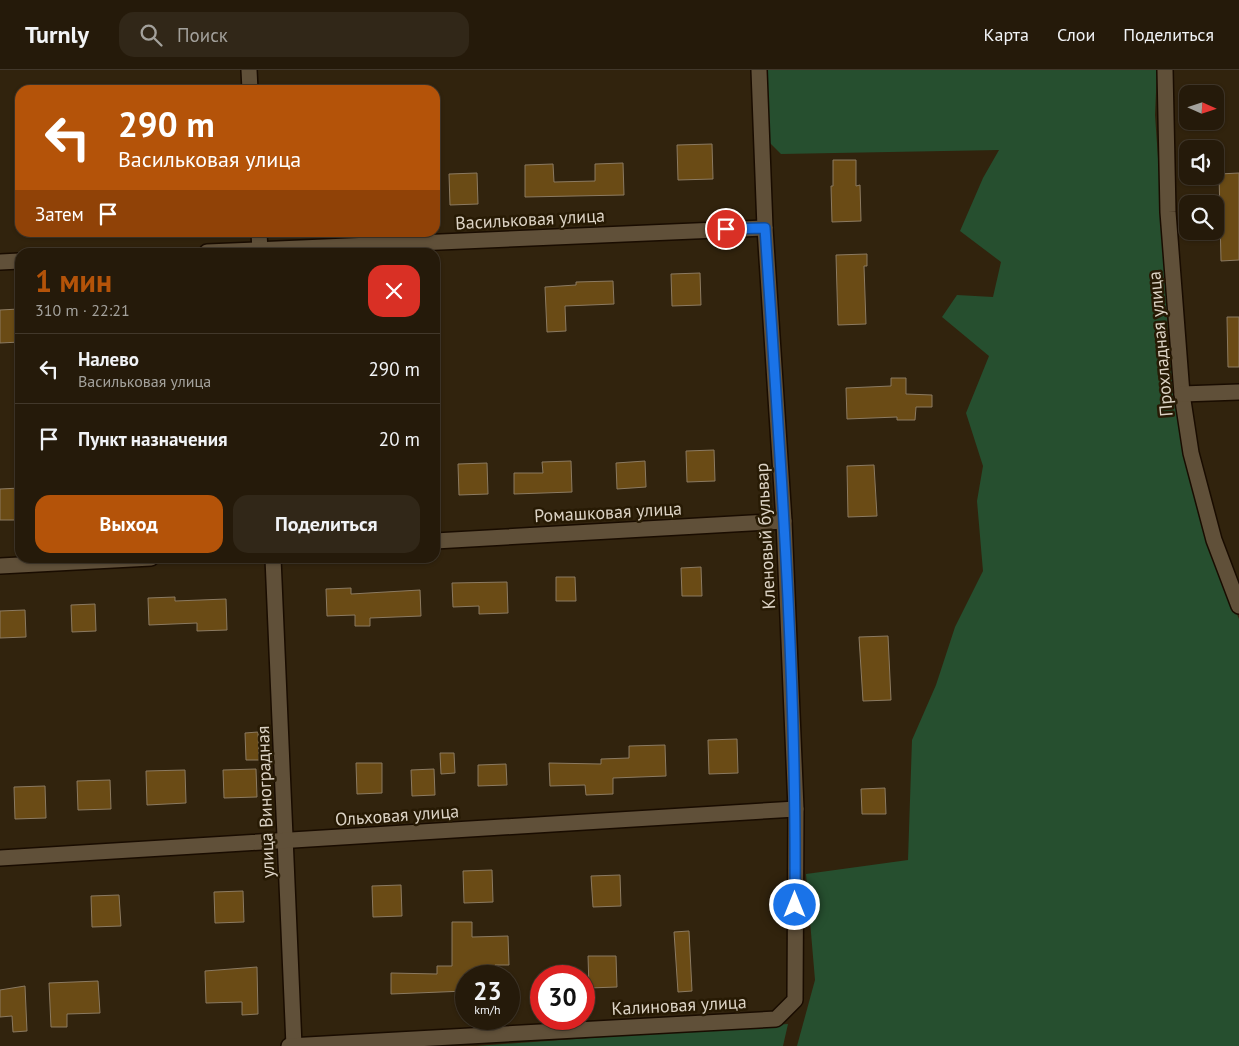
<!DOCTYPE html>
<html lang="ru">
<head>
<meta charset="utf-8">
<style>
	:root { --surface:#251a0a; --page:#312718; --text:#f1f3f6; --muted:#a3a19c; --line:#42382b; --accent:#b45309 }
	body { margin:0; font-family:"PT Sans",sans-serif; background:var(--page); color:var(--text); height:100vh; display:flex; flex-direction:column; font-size:19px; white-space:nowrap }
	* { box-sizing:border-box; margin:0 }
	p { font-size:16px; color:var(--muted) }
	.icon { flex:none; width:28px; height:28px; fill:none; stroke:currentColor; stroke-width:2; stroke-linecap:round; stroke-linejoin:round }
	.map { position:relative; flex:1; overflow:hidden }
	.panel { position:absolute; left:15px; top:178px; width:425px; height:315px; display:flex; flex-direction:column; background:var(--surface); border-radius:15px; box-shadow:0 1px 4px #0004,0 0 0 1px var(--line) }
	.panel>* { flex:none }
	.guide { position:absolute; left:15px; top:15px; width:425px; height:152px; border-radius:15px; box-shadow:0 1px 4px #0004,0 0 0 1px var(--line); background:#b45309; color:#fff; overflow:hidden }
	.needle { width:32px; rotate:93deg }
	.tools { position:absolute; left:1179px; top:15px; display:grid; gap:10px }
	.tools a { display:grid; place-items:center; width:45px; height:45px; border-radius:10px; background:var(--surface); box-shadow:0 1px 4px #0004,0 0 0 1px var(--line); font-size:25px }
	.speed { position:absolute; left:455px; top:895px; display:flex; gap:10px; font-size:25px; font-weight:700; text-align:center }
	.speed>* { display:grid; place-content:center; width:65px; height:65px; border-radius:50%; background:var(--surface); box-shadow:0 1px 4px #0004,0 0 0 1px var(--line); line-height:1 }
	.speed small { font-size:12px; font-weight:400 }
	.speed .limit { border:8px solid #d22; background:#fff; color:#111 }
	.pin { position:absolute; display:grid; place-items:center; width:42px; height:42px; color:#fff; margin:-21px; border:2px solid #fff; border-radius:50%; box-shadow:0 1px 5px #0007 }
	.me { position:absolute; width:55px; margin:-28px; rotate:0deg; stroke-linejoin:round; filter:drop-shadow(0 0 4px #0008) }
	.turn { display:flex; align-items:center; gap:18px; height:105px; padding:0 20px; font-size:22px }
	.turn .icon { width:65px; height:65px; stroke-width:2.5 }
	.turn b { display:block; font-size:35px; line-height:42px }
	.then { display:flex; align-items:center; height:48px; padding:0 20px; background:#0003; gap:10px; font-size:19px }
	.round { display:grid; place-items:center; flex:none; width:52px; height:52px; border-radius:15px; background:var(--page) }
	.head { display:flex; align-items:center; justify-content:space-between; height:85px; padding:0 20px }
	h1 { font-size:30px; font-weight:700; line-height:38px; color:var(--accent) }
	.button { display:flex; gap:10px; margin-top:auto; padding:10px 20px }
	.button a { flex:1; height:58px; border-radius:15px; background:var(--accent); color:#fff; font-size:20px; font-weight:700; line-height:58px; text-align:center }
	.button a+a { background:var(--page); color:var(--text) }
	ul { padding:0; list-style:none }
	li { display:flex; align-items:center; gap:15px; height:70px; padding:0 20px; border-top:1px solid var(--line) }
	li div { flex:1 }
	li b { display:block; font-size:19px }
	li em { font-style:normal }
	header { display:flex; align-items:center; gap:30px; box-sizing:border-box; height:70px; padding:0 25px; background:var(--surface); border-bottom:1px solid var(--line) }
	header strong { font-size:24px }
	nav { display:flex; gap:28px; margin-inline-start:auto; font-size:18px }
	.search { width:350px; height:45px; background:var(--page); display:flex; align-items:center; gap:12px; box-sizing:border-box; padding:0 18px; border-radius:15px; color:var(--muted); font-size:19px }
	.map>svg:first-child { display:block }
</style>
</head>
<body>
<header>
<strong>Turnly</strong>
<div class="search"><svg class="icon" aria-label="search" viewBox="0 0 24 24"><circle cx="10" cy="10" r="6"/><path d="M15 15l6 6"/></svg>Поиск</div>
<nav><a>Карта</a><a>Слои</a><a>Поделиться</a></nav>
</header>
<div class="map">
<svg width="1239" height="976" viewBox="0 0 1239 976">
	<rect width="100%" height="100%" fill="#31230d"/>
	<g fill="#264f2f">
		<path d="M766,0H1157L1155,45L1167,217L1168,279L1177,326L1230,527L1239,549V976H797L815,910L806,804L908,790L912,670L936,615L955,557L983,501L977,431L983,396L966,343L989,286L942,247L957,225L993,227L1001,192L960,161L983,108L999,80L781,84L770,73Z"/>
		<path d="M788,954L783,976H476Z"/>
	</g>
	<g fill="#6a4b15" stroke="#8b7a61">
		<path d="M712,74L713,109L678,110L677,75Z"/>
		<path d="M833,90H856V116L860,115L861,151L832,152L831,116H833Z"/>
		<path d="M623,93L624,125L525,127V95L553,94L554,112L595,111V94Z"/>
		<path d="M477,103L478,134L450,135L449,104Z"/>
		<path d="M1239,103V190L1221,191L1219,104Z"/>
		<path d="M867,184V196H864L866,254L838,255L836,185Z"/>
		<path d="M700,203L701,235L672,236L671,204Z"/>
		<path d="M613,211L614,234L565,236L566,261L547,262L545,217L576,215V212Z"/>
		<path d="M19,239L20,272L0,273V240Z"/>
		<path d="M1227,247H1239V297H1228Z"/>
		<path d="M891,308H906V324L932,325V337H916L915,350H897V347L847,349L846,318L891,316Z"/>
		<path d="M714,380L715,411L687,412L686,381Z"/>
		<path d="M571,391L572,422L514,424V403H543L542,392Z"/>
		<path d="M645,391L646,417L617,419L616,393Z"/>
		<path d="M487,393L488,424L459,425L458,394Z"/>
		<path d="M874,395L877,446L848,447L847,396Z"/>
		<path d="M20,418V450H0V419Z"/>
		<path d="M701,497L702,526H682L681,498Z"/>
		<path d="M556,507H575L576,531H556Z"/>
		<path d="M507,512L508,543L479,544V536L453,537L452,513Z"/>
		<path d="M351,518V524L420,520L421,546L370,548V556H355V545L327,546L326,519Z"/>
		<path d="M175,527V531L226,529L227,560L197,561V553L149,555L148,528Z"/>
		<path d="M95,534L96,561L72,562L71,535Z"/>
		<path d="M25,540L26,567L0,568V541Z"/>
		<path d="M888,566L891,630L863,631L859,567Z"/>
		<path d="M258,662L259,690H246L245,663Z"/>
		<path d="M737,669L738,703L709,704L708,670Z"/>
		<path d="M665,675L666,706L613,708V724L586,725L585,715L550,716L549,693L601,694V689L629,688V676Z"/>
		<path d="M440,683H454L455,703L441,704Z"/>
		<path d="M356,693H382V723L357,724Z"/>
		<path d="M506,694L507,715L478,716V695Z"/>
		<path d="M256,699L257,727L224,728L223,700Z"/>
		<path d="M434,699L435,725L412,726L411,700Z"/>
		<path d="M185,700L186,733L147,735L146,701Z"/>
		<path d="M110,710L111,739L78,740L77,711Z"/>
		<path d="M45,716L46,748L15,749L14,717Z"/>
		<path d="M885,718L886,744H862L861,719Z"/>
		<path d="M492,800L493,832L464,833L463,801Z"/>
		<path d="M620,805L621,836L593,837L591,806Z"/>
		<path d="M401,815L402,846L373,847L372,816Z"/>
		<path d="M243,821L244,852L215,853L214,822Z"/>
		<path d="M119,825L121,856L92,857L91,826Z"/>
		<path d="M452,852H472V867L508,866L509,895H495L496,906H466V921L391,924V903L437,904V896H452Z"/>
		<path d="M689,861L692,921L678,922L674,862Z"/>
		<path d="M588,886H616L617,917L589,918Z"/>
		<path d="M257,897L258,944L242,945V932L206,933L205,901Z"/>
		<path d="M98,911L100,943L67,944V957H51L49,913Z"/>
		<path d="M25,916L27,961L13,962L12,946L0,947V920Z"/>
	</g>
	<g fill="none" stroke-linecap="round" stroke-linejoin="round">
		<g stroke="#190c00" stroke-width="18">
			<g id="street">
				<path d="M249,0L250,20"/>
				<path d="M1165,0L1168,142L1182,324L1191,383L1214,470L1239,536"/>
				<path d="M259,162L260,182"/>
				<path d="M207,182L765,158"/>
				<path d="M0,192L20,191"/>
				<path d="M1182,324L1239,322"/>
				<path d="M435,471L784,451"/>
				<path d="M273,488L294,976"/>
				<path d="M0,496L151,488"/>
				<path d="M0,788L796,739"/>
				<path d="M289,976L776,949L795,930L796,739L784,451L765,158L759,0"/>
			</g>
		</g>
		<use href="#street" stroke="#605039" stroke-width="15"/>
	</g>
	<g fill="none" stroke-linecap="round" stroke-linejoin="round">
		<g stroke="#114b97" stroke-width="12">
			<path id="route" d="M726,159L765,158C780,383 797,609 795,835"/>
		</g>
		<use href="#route" stroke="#1a73e8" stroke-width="9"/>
	</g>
	<g text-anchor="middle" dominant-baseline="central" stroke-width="5" stroke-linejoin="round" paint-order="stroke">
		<g font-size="18" fill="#dcd3c5" stroke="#271a04">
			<text transform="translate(530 149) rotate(-3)">Васильковая улица</text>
			<text transform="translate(1160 274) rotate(-95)">Прохладная улица</text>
			<text transform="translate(608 442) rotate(-3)">Ромашковая улица</text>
			<text transform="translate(765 466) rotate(-93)">Кленовый бульвар</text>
			<text transform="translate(265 732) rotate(-92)">улица Виноградная</text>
			<text transform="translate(397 745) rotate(-4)">Ольховая улица</text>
			<text transform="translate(679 935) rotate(-3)">Калиновая улица</text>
		</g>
	</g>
</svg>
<div class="tools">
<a><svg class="needle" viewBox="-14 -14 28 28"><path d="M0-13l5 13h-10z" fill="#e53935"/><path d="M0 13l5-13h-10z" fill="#a3a19c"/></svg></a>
<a><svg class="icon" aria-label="sound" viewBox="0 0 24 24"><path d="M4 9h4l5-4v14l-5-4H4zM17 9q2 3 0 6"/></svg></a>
<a><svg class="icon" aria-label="search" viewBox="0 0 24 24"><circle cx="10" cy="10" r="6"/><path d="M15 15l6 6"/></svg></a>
</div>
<div class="speed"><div>23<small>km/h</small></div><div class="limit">30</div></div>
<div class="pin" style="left:726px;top:159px;background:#d93025"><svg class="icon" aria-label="arrive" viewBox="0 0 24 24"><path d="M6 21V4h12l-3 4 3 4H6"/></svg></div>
<svg class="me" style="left:795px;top:835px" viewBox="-20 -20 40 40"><circle r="17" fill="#1a73e8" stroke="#fff" stroke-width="3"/><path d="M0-11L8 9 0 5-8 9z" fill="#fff"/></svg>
<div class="guide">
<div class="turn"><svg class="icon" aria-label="left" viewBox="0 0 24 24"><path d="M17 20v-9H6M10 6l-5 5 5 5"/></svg><div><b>290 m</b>Васильковая улица</div></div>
<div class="then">Затем<svg class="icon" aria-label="arrive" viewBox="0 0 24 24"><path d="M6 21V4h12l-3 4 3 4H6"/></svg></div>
</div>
<section class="panel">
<div class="head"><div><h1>1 мин</h1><p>310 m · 22:21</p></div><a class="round" style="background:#d93025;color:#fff"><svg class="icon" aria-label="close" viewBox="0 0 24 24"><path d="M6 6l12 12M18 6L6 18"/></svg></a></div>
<ul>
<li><svg class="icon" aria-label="left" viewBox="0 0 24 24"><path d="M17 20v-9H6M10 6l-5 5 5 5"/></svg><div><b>Налево</b><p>Васильковая улица</p></div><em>290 m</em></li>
<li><svg class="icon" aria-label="arrive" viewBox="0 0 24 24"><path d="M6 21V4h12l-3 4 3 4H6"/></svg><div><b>Пункт назначения</b></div><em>20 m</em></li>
</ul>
<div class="button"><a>Выход</a><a>Поделиться</a></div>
</section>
</div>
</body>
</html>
